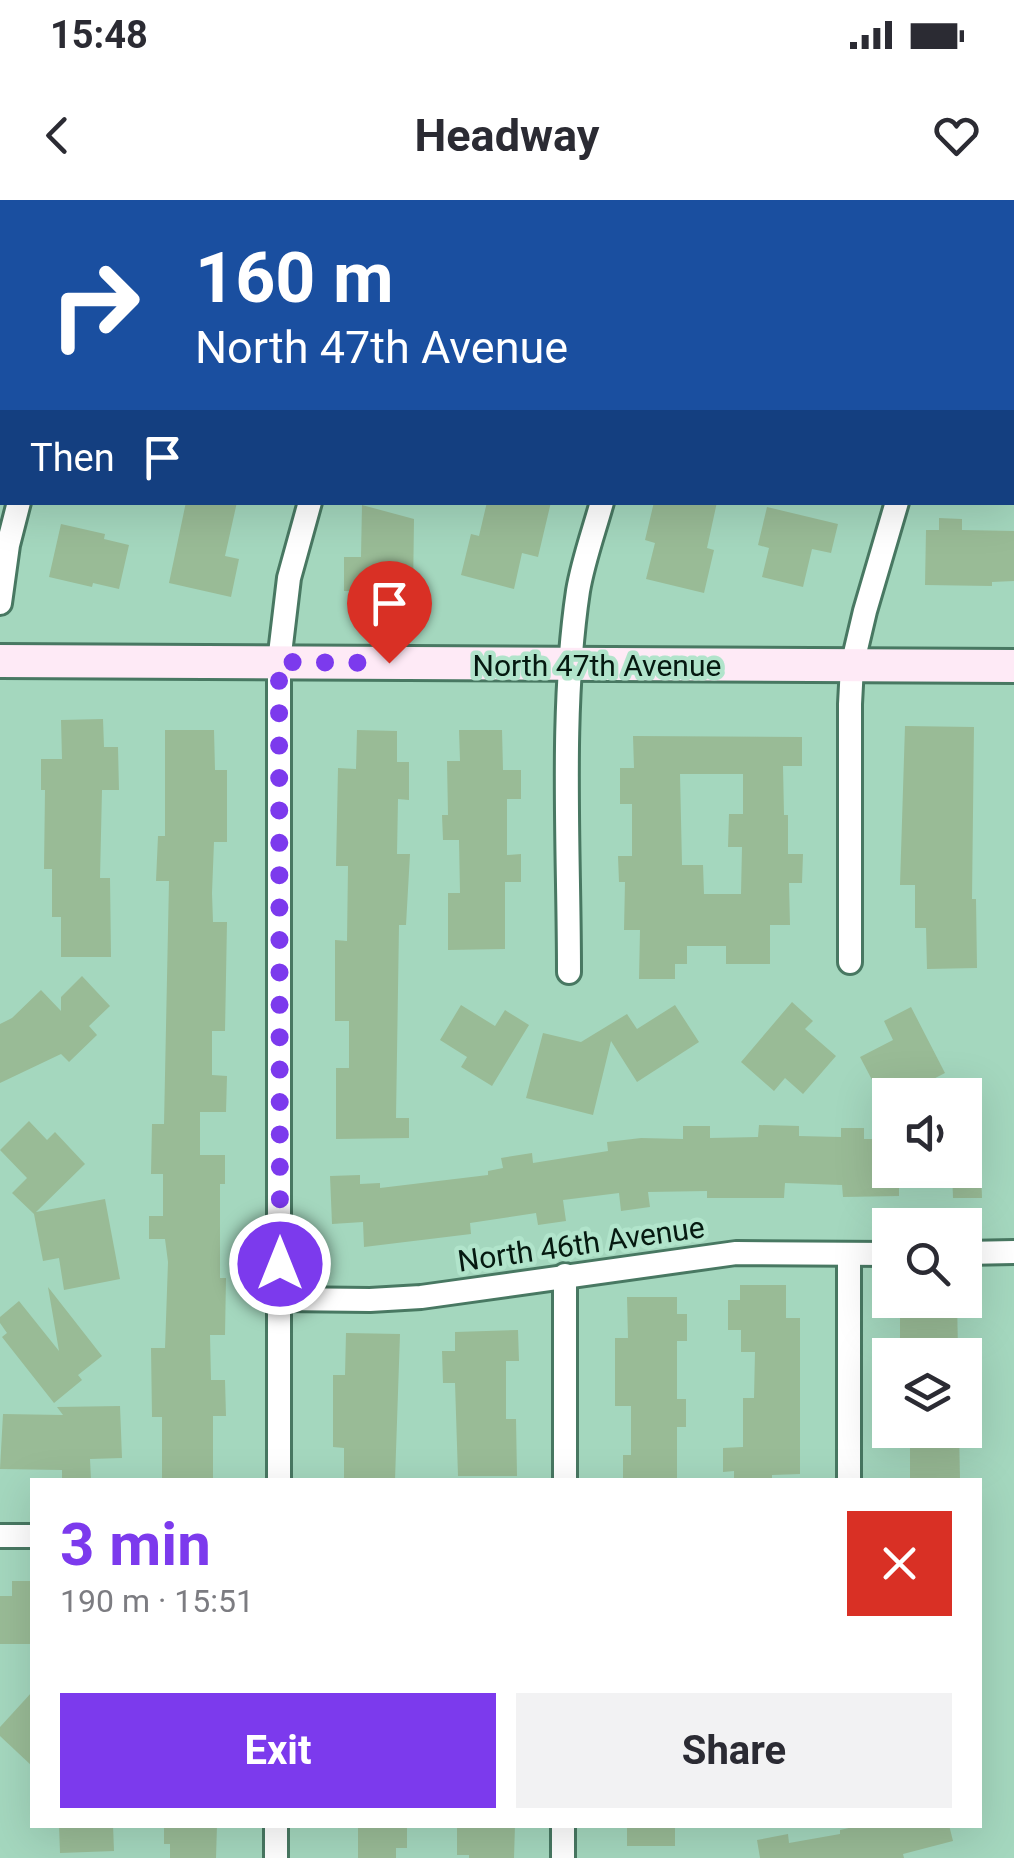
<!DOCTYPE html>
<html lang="en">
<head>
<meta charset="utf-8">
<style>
	:root { --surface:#fff; --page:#f2f2f3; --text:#2b2b33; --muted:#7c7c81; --accent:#7c3aed }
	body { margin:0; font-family:Roboto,sans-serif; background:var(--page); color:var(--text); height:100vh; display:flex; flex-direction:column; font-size:38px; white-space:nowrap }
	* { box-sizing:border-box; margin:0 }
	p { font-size:32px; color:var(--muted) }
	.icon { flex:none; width:55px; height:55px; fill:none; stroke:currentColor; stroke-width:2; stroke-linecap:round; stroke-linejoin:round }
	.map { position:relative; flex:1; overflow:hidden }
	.details { position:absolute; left:30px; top:1278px; width:952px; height:350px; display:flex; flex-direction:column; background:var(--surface); border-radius:0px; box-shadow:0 10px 40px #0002 }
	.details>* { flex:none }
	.guide { position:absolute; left:0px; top:0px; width:1015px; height:305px; box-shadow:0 10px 40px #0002; background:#1a4fa0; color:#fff; overflow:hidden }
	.buttons { position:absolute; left:872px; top:878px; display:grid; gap:20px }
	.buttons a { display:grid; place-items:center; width:110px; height:110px; border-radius:0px; background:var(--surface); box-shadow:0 10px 40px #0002; font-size:50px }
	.pin { position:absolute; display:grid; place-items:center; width:85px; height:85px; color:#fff; margin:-102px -42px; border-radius:50% 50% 50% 0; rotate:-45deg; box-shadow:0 0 10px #0007 }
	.pin .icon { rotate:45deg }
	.me { position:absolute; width:110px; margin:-55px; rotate:0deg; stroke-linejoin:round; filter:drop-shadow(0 0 8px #0008) }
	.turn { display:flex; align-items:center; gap:35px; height:210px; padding:0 30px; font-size:45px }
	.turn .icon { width:130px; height:130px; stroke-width:2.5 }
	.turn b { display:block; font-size:70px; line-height:85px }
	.then { display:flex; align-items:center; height:95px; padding:0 30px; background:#0003; gap:20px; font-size:38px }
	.round { display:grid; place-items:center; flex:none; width:105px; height:105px; border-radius:0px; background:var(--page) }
	.summary { display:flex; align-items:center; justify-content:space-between; height:170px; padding:0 30px }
	h1 { font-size:60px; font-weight:700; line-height:75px; color:var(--accent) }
	.action { display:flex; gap:20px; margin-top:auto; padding:20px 30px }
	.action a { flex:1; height:115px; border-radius:0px; background:var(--accent); color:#fff; font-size:40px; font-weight:700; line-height:115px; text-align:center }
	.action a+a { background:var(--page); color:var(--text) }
	.status { display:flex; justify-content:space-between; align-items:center; height:70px; padding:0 50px; background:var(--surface); direction:ltr }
	.status svg { height:28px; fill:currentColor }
	header { display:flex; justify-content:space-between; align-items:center; height:130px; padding:0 30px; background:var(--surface); font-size:45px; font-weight:700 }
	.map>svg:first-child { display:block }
</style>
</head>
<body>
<div class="status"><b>15:48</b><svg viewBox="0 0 49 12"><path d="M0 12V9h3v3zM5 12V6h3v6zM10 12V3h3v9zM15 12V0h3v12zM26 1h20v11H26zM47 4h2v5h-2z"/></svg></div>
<header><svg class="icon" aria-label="back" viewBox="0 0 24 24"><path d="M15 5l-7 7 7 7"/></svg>Headway<svg class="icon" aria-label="heart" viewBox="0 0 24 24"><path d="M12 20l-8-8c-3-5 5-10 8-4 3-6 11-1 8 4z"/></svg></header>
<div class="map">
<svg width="1014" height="1658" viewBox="0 0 1014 1658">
	<rect width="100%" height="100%" fill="#a4d7be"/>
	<g fill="#99bb96" fill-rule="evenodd">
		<path d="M186,302H237L225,356L239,359L231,397L169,383Z"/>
		<path d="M487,302H551L538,357L522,353L514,389L461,375L471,334L479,336Z"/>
		<path d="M654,302H717L707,348L714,350L704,393L646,379L655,343L645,340Z"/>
		<path d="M362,305L414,319L413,392L344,391V357H361Z"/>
		<path d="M767,307L838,324L831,353L812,349L803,387L762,377L769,348L758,345Z"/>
		<path d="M939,318L962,319V330L1014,331V381L992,382V386L925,385L926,330H939Z"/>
		<path d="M61,324L105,334L104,339L129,345L119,389L93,383L92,387L49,377Z"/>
		<path d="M103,519L104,547H118L119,590H102L100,678H110L111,757H61V717H52V669H44L45,590H41V559H62L61,520Z"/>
		<path d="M905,526L974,527L972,699H976L977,768L927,769L926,728H915V685H900Z"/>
		<path d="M165,530H214L215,570H227V642H214L212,693L213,722H227L225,831H212V875L227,876L226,912H200V955H225V984H220V1078H226L225,1135H210L211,1180H225L226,1216H213V1280H162V1217H152L151,1148H165L168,1062L165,1039H149V1016H163V974H151L152,924H164L169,681H156L158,636H165Z"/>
		<path d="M357,530L397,531V562H409V600L398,599L397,654H410L406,725H399L396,918H409V938L336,939V868H349V821H335V740L347,741L348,666H336L338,568L356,569Z"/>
		<path d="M459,530H502L503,570H521V599H507V655L521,654V682H505V749L448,750V693H460L459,640H443L442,615H448L447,561H460Z"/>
		<path d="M633,536L802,537V566H783L784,615H788V654H803L802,683H789L790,725H770V764H726V746H687V764H675V779H639L640,730H624L625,682H619L618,656H632V604H620V568H634ZM680,574H743V614H729L728,647H742L741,694H704L703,665H682Z"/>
		<path d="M82,776L110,806L89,826L97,835L69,862L61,854L0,883V824L12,818L41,790L61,811V797Z"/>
		<path d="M792,802L813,821L805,829L836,856L803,894L785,878L774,891L741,862Z"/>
		<path d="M461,805L495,826L505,810L529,825L492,886L461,867L467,857L440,840Z"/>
		<path d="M675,805L699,842L637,882L611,841L593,915L526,898L543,833L581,842L627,814L637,829Z"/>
		<path d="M911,807L945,873L914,889L910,880L880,895L860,857L893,840L884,821Z"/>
		<path d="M29,921L47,940L55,932L85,964L36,1012L105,999L120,1079L64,1090L59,1058L43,1061L34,1014L12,993L27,978L0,950Z"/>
		<path d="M759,925L799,926V936L841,937V928H864V939H890V970H899V996L843,997L842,985L785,983L784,998H707V991L648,992L650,1007L621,1011L619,993L563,1000L566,1021L538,1025L536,1013L470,1023L471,1034L364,1047L363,1022L332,1024L330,976L360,975V984L380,983V988L488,975V971L503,968L501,958L532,953L533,963L608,951L607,942L641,938L683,939V926H710V938L758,937Z"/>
		<path d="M952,970H981L982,998H953Z"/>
		<path d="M740,1085H786V1118H800V1274L772,1275V1280H734V1271L723,1272V1248L743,1247V1198H754L755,1152H741V1130H728V1100H740Z"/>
		<path d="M48,1087L102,1156L78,1175L82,1180L54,1203L2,1137L7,1133L0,1123V1117L19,1101L59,1151Z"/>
		<path d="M627,1097H677V1114H687V1141H677V1199H686V1227H677V1280H623V1255H631V1206H615V1138H628Z"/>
		<path d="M900,1100H957L958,1151L900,1152Z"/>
		<path d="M518,1130L519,1161H506V1219H516L517,1276H458L455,1183H443L442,1151H455V1132Z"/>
		<path d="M346,1133L400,1134L395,1280H344V1248L333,1247V1175H345Z"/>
		<path d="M120,1206L122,1258L90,1259L91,1280H62V1270L0,1269L3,1214L63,1215L57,1207Z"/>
		<path d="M913,1230H959L960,1280H910V1242H913Z"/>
		<path d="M12,1381H32V1444H0V1396H12Z"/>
		<path d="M32,1492V1566L0,1536V1527Z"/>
		<path d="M59,1625H113L114,1651L60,1653Z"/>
		<path d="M164,1625H217L216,1658H170V1644H164Z"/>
		<path d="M358,1625H407V1648H396V1658H358Z"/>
		<path d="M457,1625H515L514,1658H469V1655H457Z"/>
		<rect x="627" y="1625" width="48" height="21"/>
		<path d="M862,1625H949L953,1641L903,1654L904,1658H760L757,1640L788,1634L789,1643L840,1634V1630Z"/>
	</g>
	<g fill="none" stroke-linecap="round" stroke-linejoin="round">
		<g stroke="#487862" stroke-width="28">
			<g id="street">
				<path d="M374,0V2"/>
				<path d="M656,0V2"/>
				<path d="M939,2V0"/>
				<path d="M0,403L8,345L19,302"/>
				<path d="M850,762V504L852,466L865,411L897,302"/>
				<path d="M569,772C569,648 560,512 578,391C583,361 594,331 602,302"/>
				<path d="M965,1053L1014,1052"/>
				<path d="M280,1099L370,1100L421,1097L736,1053L890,1054"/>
				<path d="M279,1280V462L289,378L310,302"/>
				<path d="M565,1280V1075"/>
				<path d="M849,1280V1054"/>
				<path d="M0,1336H32"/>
				<path d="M276,1658V1625"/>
				<path d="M563,1658V1625"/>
			</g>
		</g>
		<g stroke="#487862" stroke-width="38">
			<path id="secondary" d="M0,461L1014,466"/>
		</g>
		<use href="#street" stroke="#fff" stroke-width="22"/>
		<use href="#secondary" stroke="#feeaf6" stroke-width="32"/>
	</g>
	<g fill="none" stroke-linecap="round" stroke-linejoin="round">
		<path stroke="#7c3aed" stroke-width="18" stroke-dasharray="0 32.4" d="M280,1064L279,462L389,463"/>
	</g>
	<g text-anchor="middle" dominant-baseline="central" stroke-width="9" stroke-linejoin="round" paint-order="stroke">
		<g font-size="30" fill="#051910" stroke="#b1e4cb">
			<text x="597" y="465">North 47th Avenue</text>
			<text transform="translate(581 1044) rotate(-8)">North 46th Avenue</text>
		</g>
	</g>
</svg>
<div class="buttons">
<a><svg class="icon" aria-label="sound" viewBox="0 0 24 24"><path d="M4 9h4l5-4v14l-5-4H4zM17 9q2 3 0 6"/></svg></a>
<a><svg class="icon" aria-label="search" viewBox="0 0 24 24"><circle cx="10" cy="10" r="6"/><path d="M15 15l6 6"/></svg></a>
<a><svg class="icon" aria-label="layers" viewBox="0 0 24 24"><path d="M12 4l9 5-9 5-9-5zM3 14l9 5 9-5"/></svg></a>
</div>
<div class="pin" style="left:389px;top:463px;background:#d93025"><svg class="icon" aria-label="arrive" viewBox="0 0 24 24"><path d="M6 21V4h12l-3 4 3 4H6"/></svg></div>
<svg class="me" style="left:280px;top:1064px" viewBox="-20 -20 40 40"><circle r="17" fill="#7c3aed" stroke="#fff" stroke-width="3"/><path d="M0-11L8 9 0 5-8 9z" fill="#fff"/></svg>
<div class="guide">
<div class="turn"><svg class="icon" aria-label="right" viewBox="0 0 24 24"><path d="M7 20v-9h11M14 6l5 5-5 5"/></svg><div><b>160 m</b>North 47th Avenue</div></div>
<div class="then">Then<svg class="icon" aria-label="arrive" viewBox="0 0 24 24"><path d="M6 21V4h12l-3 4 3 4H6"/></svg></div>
</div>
<section class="details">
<div class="summary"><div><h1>3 min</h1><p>190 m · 15:51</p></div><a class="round" style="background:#d93025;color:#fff"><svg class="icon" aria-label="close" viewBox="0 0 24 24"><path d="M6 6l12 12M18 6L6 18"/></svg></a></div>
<div class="action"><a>Exit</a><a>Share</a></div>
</section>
</div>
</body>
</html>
